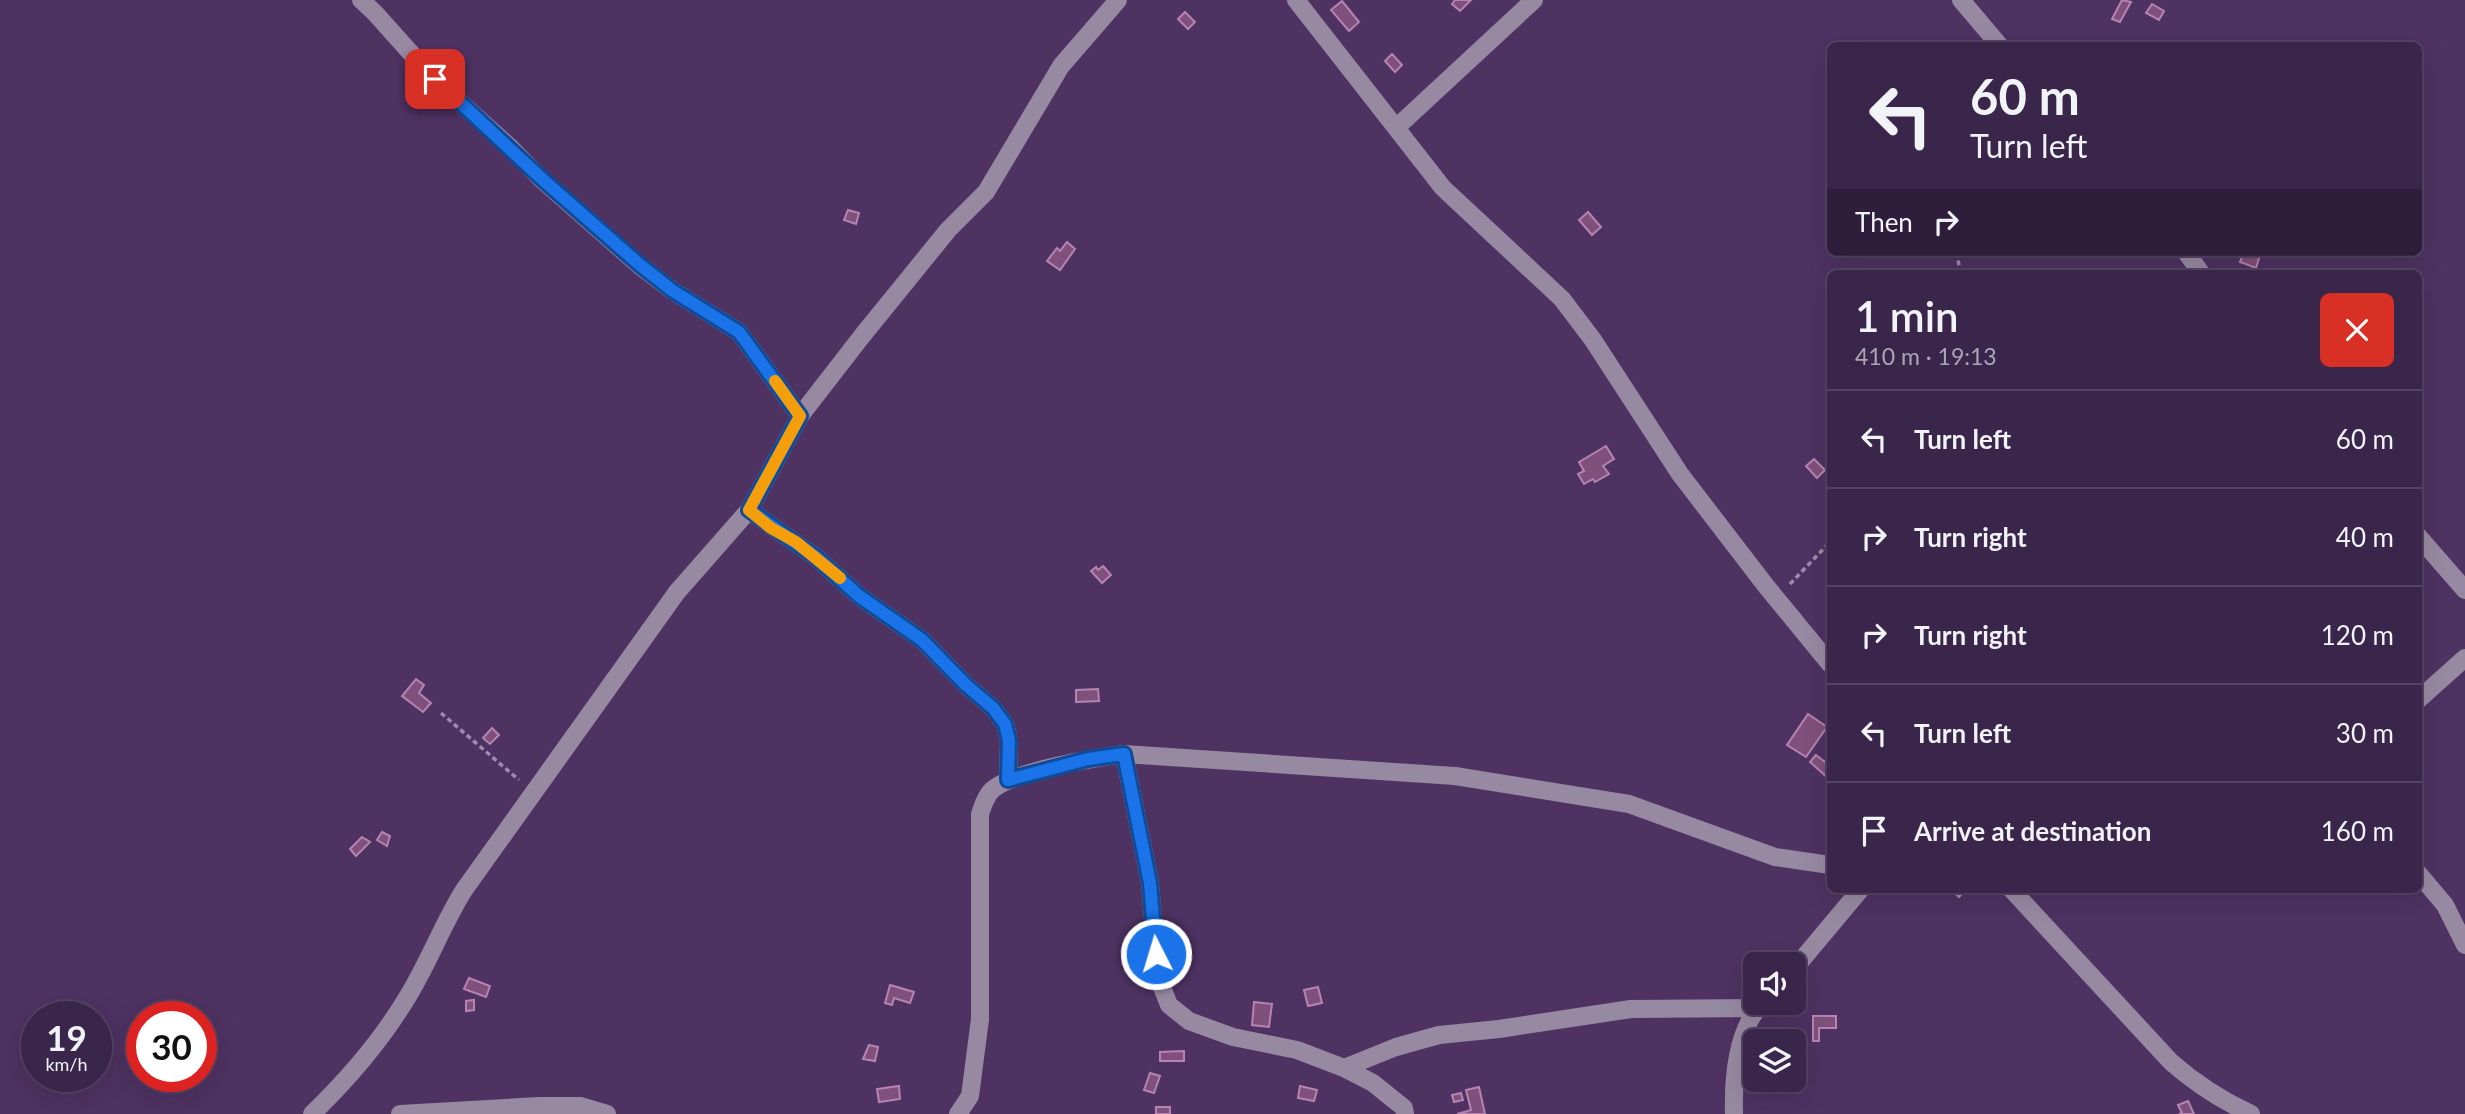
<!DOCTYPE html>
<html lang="en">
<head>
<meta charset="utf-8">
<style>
	:root { --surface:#3a264a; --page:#453254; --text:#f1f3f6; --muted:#aba5b5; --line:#544362 }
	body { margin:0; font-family:Lato,sans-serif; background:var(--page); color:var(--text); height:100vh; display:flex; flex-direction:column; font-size:26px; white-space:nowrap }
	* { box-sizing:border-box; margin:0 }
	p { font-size:23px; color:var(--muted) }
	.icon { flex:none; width:38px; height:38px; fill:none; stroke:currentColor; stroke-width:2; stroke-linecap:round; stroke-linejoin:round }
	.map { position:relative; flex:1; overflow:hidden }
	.side { position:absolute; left:1827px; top:270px; width:595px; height:623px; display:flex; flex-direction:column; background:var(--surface); border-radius:10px; box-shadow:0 7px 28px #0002,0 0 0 2px var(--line) }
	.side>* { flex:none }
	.top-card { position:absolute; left:1827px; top:42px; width:595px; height:214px; border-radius:10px; box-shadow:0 7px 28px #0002,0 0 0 2px var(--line); background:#3a264a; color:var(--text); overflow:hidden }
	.fabs { position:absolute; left:1743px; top:952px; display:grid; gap:14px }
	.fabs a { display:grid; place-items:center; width:63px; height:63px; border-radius:10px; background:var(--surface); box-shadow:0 7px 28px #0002,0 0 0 2px var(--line); font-size:35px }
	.speed { position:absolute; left:21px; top:1001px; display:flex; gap:14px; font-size:35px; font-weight:700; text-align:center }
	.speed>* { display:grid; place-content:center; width:91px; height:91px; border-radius:50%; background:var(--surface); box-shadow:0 7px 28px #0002,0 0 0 2px var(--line); line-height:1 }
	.speed small { font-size:18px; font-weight:400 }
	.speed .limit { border:10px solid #d22; background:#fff; color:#111 }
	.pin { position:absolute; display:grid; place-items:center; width:60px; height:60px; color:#fff; margin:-30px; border-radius:14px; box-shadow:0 4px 10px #0006 }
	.me { position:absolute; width:77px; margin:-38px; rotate:355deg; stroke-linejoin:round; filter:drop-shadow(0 0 5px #0008) }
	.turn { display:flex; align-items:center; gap:24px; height:147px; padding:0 28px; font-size:32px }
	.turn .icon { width:91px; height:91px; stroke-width:2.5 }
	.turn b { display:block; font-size:49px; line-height:60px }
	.then { display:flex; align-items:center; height:66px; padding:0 28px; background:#0003; gap:14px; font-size:26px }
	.round { display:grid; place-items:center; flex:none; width:74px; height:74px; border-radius:10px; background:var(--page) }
	.summary { display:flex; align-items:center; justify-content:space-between; height:119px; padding:0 28px }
	h1 { font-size:42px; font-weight:600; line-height:52px }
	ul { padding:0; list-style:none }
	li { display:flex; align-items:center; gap:21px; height:98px; padding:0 28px; border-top:2px solid var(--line) }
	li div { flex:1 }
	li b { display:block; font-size:26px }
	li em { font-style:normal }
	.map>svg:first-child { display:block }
</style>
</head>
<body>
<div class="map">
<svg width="2465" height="1114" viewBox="0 0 2465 1114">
	<rect width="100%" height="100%" fill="#4e3262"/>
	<g fill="#7f507b" stroke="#b684b1" stroke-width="2">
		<path d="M1455,0H1471L1460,11L1452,4Z"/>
		<path d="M2122,0L2131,2L2120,22L2112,19Z"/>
		<path d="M1342,1L1359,22L1349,31L1331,10Z"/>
		<path d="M2152,4L2164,11L2159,20L2146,13Z"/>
		<path d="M1185,12L1195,22L1188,29L1178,19Z"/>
		<path d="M1392,54L1402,65L1395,72L1385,61Z"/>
		<path d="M848,210L859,213L856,224L844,220Z"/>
		<path d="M1588,212L1601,227L1592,235L1579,220Z"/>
		<path d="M1067,242L1075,249L1060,270L1047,261L1057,248L1060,251Z"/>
		<path d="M2244,252H2261L2256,268L2240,262Z"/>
		<path d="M1606,446L1614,459L1603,466L1609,474L1595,482L1593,479L1584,484L1578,474L1584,471L1579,462Z"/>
		<path d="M1814,459L1825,470L1817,478L1806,466Z"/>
		<path d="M1103,566L1111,575L1102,583L1091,571L1096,567L1098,570Z"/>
		<path d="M416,679L424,685L419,693L431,703L423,712L402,696Z"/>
		<path d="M1098,689L1099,701L1076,702V690Z"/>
		<path d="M1808,714L1827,727L1806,757L1787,745Z"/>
		<path d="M492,728L499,735L490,744L483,738Z"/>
		<path d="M1816,755L1830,766V780L1810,762Z"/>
		<path d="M382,832L390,836L387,846L377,840Z"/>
		<path d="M362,837L370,842L356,856L350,849Z"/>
		<path d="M1950,889H1966L1959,897Z"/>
		<path d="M469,978L490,986L486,997L464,989Z"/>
		<path d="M890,985L914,992L910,1003L894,998L892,1005L885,1003Z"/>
		<path d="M1318,987L1322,1003L1308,1006L1304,990Z"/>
		<path d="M474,1000V1010L466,1011V1001Z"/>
		<path d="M1254,1002L1272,1004L1269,1027L1252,1025Z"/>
		<path d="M1813,1016H1836V1028H1819V1041H1813Z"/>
		<path d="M869,1045L878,1047L875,1061L863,1059Z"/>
		<path d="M1184,1051V1061H1160V1052Z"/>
		<path d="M1150,1073L1160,1076L1154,1093L1144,1090Z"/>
		<path d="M899,1086L900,1099L879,1102L877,1089Z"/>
		<path d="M1300,1086L1317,1090L1314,1101L1298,1098Z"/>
		<path d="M1479,1087L1485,1114H1457L1471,1110L1466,1090Z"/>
		<path d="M1461,1093L1463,1100L1454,1102L1452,1095Z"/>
		<path d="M2188,1101L2194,1114H2179L2182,1113L2178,1105Z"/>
		<rect x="1156" y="1107" width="14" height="7"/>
	</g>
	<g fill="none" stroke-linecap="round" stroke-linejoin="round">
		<g stroke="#9e8bad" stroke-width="3.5" stroke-dasharray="5 3.5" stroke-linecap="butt">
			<path d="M1957,252L1960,273"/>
			<path d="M1790,584L1830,542"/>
			<path d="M441,713L519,780"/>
		</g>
		<g stroke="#9789a2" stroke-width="18">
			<path d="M361,0L375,13L434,79L511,148L541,179L640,266L673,291L739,332L800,416"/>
			<path d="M1296,0L1443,188L1562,299L1593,340L1680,474L1766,586L1830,664"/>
			<path d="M1961,0L2000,46"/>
			<path d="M1397,127L1534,0"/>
			<path d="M2186,252L2201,273"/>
			<path d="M749,510L817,558L859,596L922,640L966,685L993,708L1005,724L1009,740L1008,780"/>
			<path d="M2418,536L2465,590"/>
			<path d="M2418,700L2465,658"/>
			<path d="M1124,754L1150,883L1158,977L1169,1005L1189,1021L1233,1037L1297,1050L1344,1068L1373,1083L1404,1108L1405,1114"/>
			<path d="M2418,873L2445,905L2465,945"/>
			<path d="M2011,889L2171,1062C2196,1084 2221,1100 2251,1114"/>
			<path d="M1794,969L1861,889"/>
			<path d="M1344,1068L1396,1047L1439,1035L1499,1029L1631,1009L1758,1008"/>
			<path d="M312,1114C347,1080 380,1042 405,1001C428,965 442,925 464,890L677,592L749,510L800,416L862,336L948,230L986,192L1061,66L1118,0"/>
			<path d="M400,1114L539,1106H580L607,1114"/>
			<path d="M958,1114L970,1096L980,1019V814C983,805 986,796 992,790C1013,771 1095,758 1124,754L1455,776L1629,804L1775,857L1830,865"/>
			<path d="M1734,1114C1733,1078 1737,1030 1762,1003"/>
		</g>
	</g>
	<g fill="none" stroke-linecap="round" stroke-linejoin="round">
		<g stroke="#114b97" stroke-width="18">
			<path id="route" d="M435,79L541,178L640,265L673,291L739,332L800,416L749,510L817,558L859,596L922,640L966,685L993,708L1005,724L1009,740L1008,780L1088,759L1124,754L1150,883L1156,954"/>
		</g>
		<use href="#route" stroke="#1a73e8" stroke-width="12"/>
		<path stroke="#f59e0b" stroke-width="12" d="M775,381L800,416L749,510L771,528L796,542L840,578"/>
	</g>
</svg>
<div class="fabs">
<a><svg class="icon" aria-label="sound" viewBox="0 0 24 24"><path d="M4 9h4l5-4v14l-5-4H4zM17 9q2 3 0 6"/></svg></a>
<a><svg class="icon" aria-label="layers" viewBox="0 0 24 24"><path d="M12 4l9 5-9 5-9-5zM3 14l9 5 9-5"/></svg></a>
</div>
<div class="speed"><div>19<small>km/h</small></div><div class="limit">30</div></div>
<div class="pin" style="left:435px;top:79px;background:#d93025"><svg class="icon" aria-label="arrive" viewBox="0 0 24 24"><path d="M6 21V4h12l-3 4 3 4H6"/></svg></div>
<svg class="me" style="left:1156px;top:954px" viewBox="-20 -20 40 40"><circle r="17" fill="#1a73e8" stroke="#fff" stroke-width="3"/><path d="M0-11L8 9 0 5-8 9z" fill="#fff"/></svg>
<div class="top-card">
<div class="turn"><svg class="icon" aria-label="left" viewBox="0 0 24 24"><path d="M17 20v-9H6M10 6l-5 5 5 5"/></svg><div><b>60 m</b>Turn left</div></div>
<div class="then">Then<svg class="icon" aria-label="right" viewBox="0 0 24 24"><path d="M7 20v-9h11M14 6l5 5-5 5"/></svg></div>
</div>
<section class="side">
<div class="summary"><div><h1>1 min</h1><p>410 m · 19:13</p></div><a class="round" style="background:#d93025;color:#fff"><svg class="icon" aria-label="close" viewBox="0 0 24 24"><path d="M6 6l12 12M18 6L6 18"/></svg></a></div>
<ul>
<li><svg class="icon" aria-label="left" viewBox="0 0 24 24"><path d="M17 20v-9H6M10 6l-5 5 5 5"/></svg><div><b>Turn left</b></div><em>60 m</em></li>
<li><svg class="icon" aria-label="right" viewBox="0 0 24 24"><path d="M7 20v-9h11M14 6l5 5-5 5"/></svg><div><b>Turn right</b></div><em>40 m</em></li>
<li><svg class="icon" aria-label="right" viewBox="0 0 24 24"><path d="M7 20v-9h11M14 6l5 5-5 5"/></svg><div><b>Turn right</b></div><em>120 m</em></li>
<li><svg class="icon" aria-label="left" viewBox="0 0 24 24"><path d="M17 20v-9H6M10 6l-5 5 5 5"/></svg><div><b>Turn left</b></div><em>30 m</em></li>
<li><svg class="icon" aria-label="arrive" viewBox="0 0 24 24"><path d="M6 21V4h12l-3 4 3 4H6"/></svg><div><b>Arrive at destination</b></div><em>160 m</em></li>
</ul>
</section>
</div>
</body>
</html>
